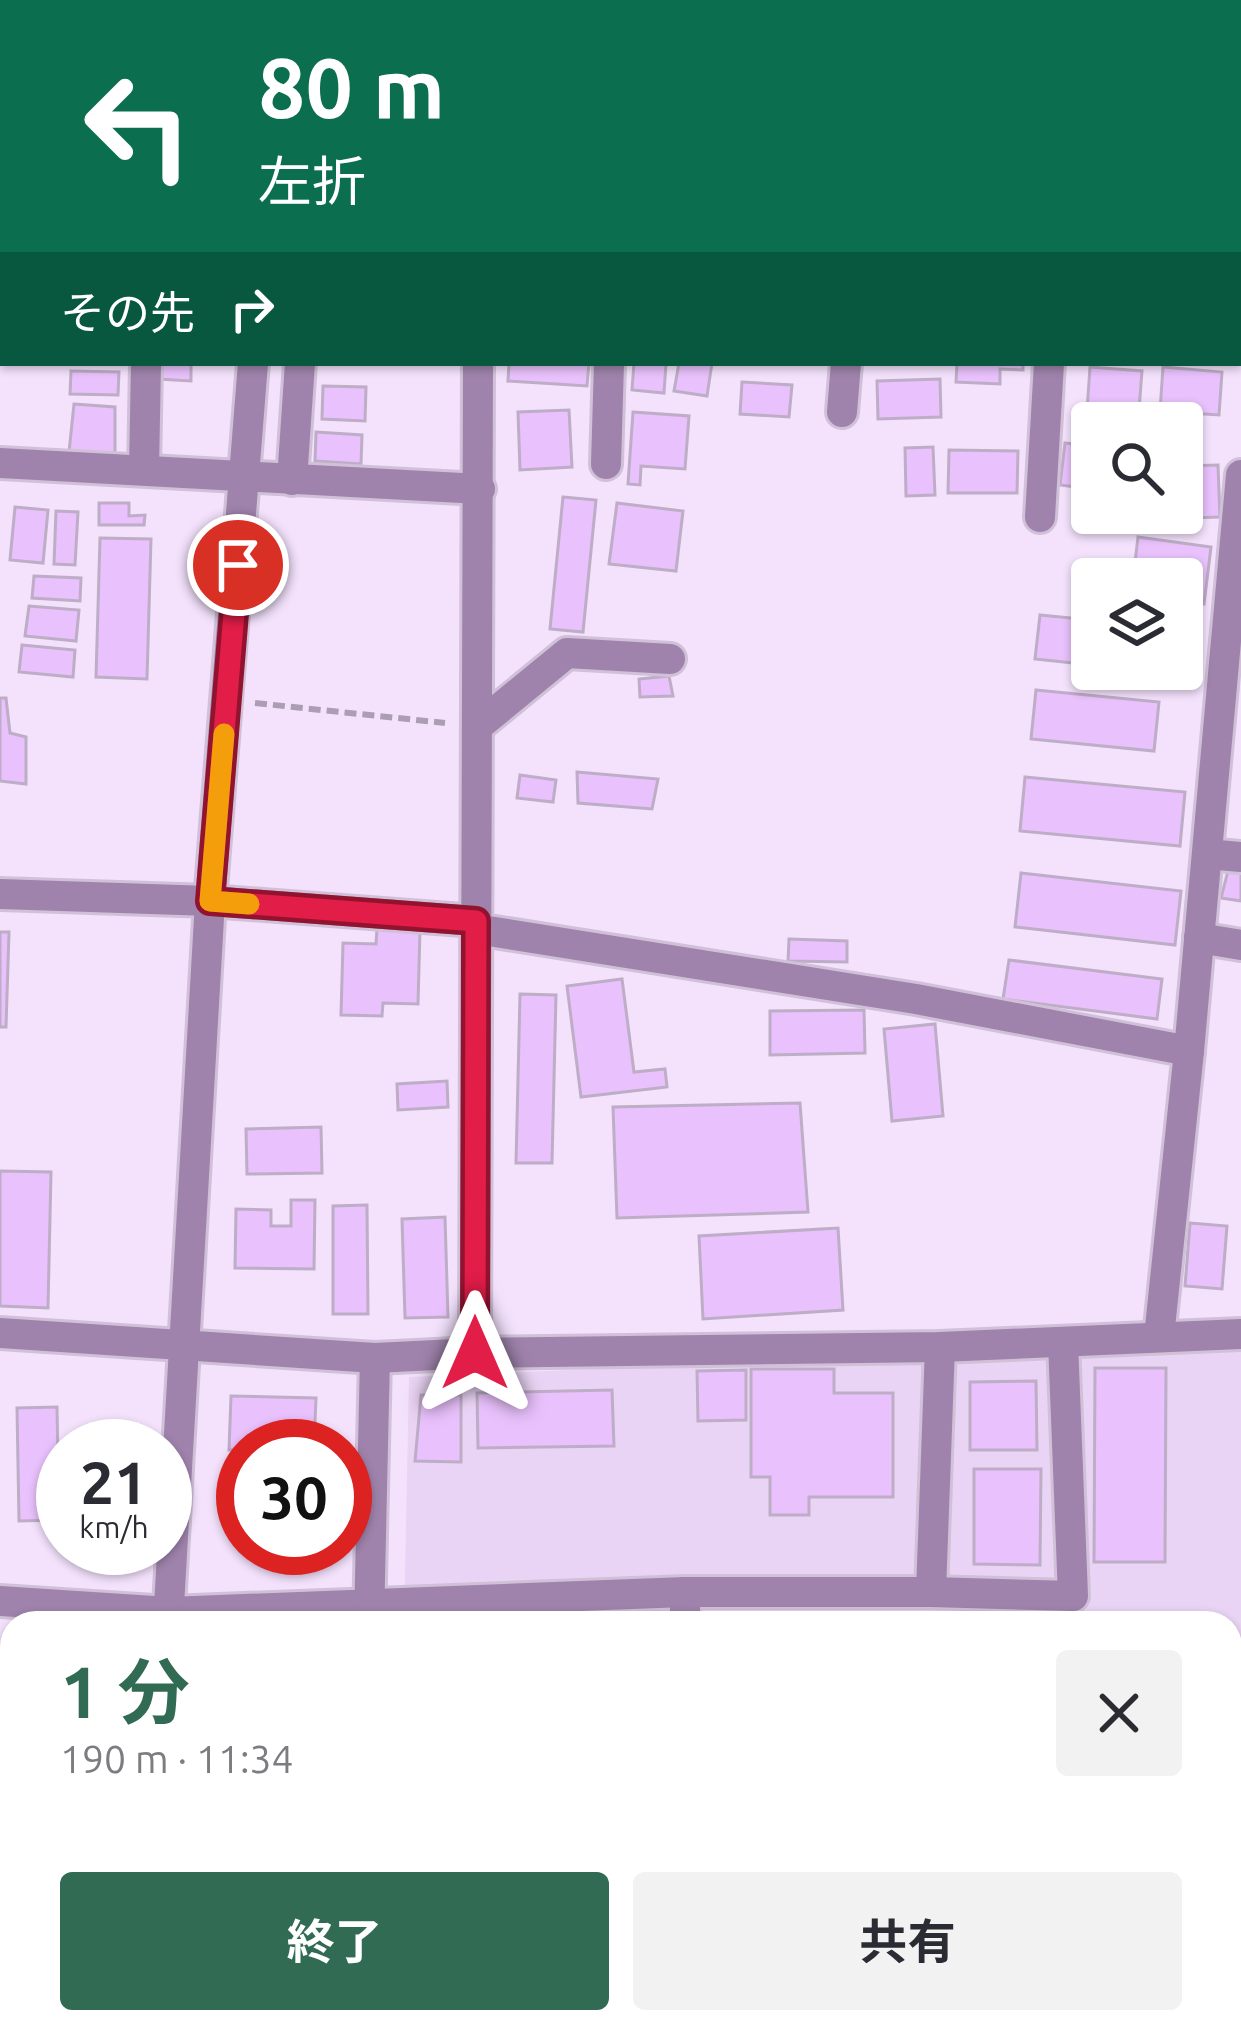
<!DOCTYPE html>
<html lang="ja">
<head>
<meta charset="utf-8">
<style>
	:root { --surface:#fff; --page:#f2f2f3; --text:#2b2b33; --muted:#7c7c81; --accent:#316b53 }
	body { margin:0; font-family:Ubuntu,"Noto Sans JP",sans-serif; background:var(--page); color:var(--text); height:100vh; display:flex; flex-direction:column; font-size:45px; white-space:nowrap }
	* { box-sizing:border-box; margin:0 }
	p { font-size:39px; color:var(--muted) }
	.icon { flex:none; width:66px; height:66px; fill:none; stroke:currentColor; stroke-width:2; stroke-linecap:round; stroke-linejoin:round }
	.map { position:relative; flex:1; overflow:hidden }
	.details { position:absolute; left:0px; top:1611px; width:1242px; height:423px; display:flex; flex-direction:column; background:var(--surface); border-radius:36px 36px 0 0; box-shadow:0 3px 9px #0004 }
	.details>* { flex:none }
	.banner { position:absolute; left:0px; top:0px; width:1242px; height:366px; box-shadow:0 3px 9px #0004; background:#0b6e4f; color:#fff; overflow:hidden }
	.buttons { position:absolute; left:1071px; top:402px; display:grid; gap:24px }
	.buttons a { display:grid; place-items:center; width:132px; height:132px; border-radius:12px; background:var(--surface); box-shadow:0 3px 9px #0004; font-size:60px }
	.speed { position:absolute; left:36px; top:1419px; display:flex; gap:24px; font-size:60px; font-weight:700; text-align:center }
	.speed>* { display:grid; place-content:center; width:156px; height:156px; border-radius:50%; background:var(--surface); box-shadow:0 3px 9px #0004; line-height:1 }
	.speed small { font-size:30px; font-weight:400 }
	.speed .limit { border:18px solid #d22; background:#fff; color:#111 }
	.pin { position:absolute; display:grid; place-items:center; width:102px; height:102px; color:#fff; margin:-51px; border:6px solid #fff; border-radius:50%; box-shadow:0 3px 12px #0007 }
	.me { position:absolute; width:132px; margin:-66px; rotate:0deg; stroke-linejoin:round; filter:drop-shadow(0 0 9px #0008) }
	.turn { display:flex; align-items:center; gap:42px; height:252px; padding:0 60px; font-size:54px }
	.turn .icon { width:156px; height:156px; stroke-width:2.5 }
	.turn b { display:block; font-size:84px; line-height:102px }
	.then { display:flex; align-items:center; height:114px; padding:0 60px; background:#0003; gap:24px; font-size:45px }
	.round { display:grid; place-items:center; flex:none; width:126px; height:126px; border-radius:12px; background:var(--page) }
	.head { display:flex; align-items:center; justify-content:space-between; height:204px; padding:0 60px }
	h1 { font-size:72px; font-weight:700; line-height:90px; color:var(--accent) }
	.button { display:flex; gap:24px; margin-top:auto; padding:24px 60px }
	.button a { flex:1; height:138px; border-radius:12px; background:var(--accent); color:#fff; font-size:48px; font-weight:700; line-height:138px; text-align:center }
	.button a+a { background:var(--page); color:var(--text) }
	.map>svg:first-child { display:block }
</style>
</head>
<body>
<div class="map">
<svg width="1241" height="2032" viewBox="0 0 1241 2032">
	<rect width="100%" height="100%" fill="#f4e2fd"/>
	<path fill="#ead4f5" d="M1241,1349V2032H396V2022H1230V1623H404L409,1377L939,1354Z"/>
	<g fill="#e9c1fc" stroke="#beadc6" stroke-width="3">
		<path d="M1107,0H1207L1208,3H1108Z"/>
		<path d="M159,363H191V381L158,379Z"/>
		<path d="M509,363H589L587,386L508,381Z"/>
		<path d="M634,363H666L664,393L632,390Z"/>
		<path d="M679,363H712L707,396L674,391Z"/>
		<path d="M957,363H1023V370L1000,369V384L956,382Z"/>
		<path d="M1090,367L1142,371L1138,423L1086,425Z"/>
		<path d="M1163,367L1222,372L1219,415L1160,411Z"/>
		<path d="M71,371L119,372L118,395L70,394Z"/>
		<path d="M940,379L941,417L878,419L877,381Z"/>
		<path d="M742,382L792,385L789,417L740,414Z"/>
		<path d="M323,386L366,387L365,421L322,419Z"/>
		<path d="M74,404L115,407V455L69,452Z"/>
		<path d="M569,410L572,467L520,470L518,412Z"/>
		<path d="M633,412L689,416L685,469L641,466L640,485L628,484Z"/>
		<path d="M316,432L362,435L361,464L315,461Z"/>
		<path d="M1065,443L1092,446V489L1060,485Z"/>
		<path d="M933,447L935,495L906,496L905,448Z"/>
		<path d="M949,450L1018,451L1017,493H948Z"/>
		<path d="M1218,465L1220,517L1188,518L1187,496H1182V466Z"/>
		<path d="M563,497L596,500L583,632L550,629Z"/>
		<path d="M99,503H129V516L145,515L144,525H99Z"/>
		<path d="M617,503L683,511L676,571L609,564Z"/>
		<path d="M15,507L48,510L43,563L10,560Z"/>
		<path d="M56,511L78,512L75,565L54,564Z"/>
		<path d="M1138,537L1211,547L1204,604L1182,601V579H1133Z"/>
		<path d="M100,538L151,539L147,679L96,677Z"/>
		<path d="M34,576L81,578L80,601L32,598Z"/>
		<path d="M29,606L79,610L76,641L25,636Z"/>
		<path d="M1040,615L1092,620V665L1035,659Z"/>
		<path d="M22,645L75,650L73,677L19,672Z"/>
		<path d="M669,676L673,696L640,697L639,679Z"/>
		<path d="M1036,690L1159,702L1154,751L1031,739Z"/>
		<path d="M0,698H6L10,733L26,737V784L0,781Z"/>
		<path d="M577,772L658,779L652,809L578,803Z"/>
		<path d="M520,775L556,780L553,802L517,798Z"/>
		<path d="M1025,777L1185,792L1180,846L1020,831Z"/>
		<path d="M1229,867L1241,868V901L1221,898Z"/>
		<path d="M1021,873L1181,891L1175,945L1015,927Z"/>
		<path d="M377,928L420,930L418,1004L383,1003L382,1016L341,1015L343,943L376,944Z"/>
		<path d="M0,932H9L6,1027H0Z"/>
		<path d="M789,939L847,941V962L788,961Z"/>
		<path d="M1009,960L1162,979L1157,1019L1003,999Z"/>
		<path d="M622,979L634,1072L665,1069L667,1087L581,1097L567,986Z"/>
		<path d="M520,994L556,995L552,1163H516Z"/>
		<path d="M864,1010L865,1053L770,1055V1011Z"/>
		<path d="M935,1024L943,1116L892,1121L884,1029Z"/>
		<path d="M447,1081L448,1107L398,1110L397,1084Z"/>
		<path d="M800,1103L808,1212L617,1218L613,1107Z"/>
		<path d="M321,1127L322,1173L247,1174L246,1129Z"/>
		<path d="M0,1171L51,1172L48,1308L0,1306Z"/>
		<path d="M291,1200H315L314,1269L235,1268L236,1209L271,1210V1226H291Z"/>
		<path d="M367,1205L368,1314H333V1206Z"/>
		<path d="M445,1217L448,1317L405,1318L402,1219Z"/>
		<path d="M1190,1223L1227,1226L1222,1289L1185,1286Z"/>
		<path d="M838,1228L843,1310L703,1319L699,1236Z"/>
		<path d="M1095,1368H1166L1165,1562H1094Z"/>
		<path d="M751,1369H834V1393H893V1497H809V1515H770V1477H751Z"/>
		<path d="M746,1370V1420L698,1421L697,1371Z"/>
		<path d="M1036,1381L1037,1450H970V1382Z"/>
		<path d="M612,1390L614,1446L478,1448L477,1393Z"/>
		<path d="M421,1395H461V1462L415,1461Z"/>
		<path d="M231,1396L316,1398L314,1446H243V1450H229Z"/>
		<path d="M57,1407L59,1520L19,1521L17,1408Z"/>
		<path d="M974,1469H1041L1040,1565L974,1564Z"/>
		<rect x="0" y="1651" width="12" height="48"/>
		<path d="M12,1828V1901H0V1829Z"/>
		<path d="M1230,1868H1241V2032H1172V2022H1230Z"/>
		<path d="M0,2015H12V2022H68V2032H0Z"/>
		<path d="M774,2028L994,2032H774Z"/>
	</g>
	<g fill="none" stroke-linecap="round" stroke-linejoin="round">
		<g stroke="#d1c1d8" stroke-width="36">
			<g id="minor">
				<path d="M1222,0V3"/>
				<path d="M281,3V0"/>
				<path d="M472,3V0"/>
				<path d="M857,3V0"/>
				<path d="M903,3V0"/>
				<path d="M0,36L3,37"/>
				<path d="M1239,54H1241"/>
				<path d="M842,412L846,363"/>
				<path d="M0,463L480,489"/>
				<path d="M606,464L609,363"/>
				<path d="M144,470L146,363"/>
				<path d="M292,480L300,363"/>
				<path d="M1040,517L1049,363"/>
				<path d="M478,726L567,653L670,659"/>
				<path d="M1207,854L1241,857"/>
				<path d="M0,894L210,901L476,921"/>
				<path d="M476,929L916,999L1189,1051"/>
				<path d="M1199,938L1241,945"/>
				<path d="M0,1333L375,1358L475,1353L940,1347L1241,1334"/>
				<path d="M1159,1337L1189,1051L1241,475"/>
				<path d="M475,1353L478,363"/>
				<path d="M685,1592V1623"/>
				<path d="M931,1592L1073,1596L1063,1342"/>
				<path d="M0,1601L169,1612L685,1592H931L940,1347"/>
				<path d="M369,1622L375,1358"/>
				<path d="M168,1623L210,901L253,363"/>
				<path d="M0,1792L12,1793"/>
				<path d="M689,2022V2032"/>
				<path d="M158,2032L159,2022"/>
				<path d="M359,2032V2022"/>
			</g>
		</g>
		<path stroke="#ab9eb2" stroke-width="6" stroke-dasharray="12 6" stroke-linecap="butt" d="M255,703L445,723"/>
		<use href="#minor" stroke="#9f83ac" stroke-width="30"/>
	</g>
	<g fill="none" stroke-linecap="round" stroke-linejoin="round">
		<g stroke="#92132f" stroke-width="30">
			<path id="route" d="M238,565L210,901L476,921L475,1353"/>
		</g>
		<use href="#route" stroke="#e11d48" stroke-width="21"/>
		<path stroke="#f59e0b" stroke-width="21" d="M224,734L210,901L249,904"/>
	</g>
</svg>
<div class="buttons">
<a><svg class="icon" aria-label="search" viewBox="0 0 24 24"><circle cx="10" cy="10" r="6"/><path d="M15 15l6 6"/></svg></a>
<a><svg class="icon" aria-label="layers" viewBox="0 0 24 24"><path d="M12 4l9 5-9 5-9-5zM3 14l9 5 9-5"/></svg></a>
</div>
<div class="speed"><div>21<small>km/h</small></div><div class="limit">30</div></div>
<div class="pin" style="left:238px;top:565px;background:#d93025"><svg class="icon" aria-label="arrive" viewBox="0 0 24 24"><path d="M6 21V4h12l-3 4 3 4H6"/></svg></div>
<svg class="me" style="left:475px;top:1353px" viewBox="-20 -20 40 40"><path d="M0-17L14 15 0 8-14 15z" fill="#e11d48" stroke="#fff" stroke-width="4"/></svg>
<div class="banner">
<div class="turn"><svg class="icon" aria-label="left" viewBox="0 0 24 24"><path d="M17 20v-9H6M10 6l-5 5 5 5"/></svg><div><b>80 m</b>左折</div></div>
<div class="then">その先<svg class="icon" aria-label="right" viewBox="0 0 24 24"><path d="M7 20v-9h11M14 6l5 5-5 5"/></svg></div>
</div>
<section class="details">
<div class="head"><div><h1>1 分</h1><p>190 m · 11:34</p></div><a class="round"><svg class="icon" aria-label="close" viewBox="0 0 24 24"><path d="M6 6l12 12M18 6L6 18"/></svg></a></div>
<div class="button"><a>終了</a><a>共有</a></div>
</section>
</div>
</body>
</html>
